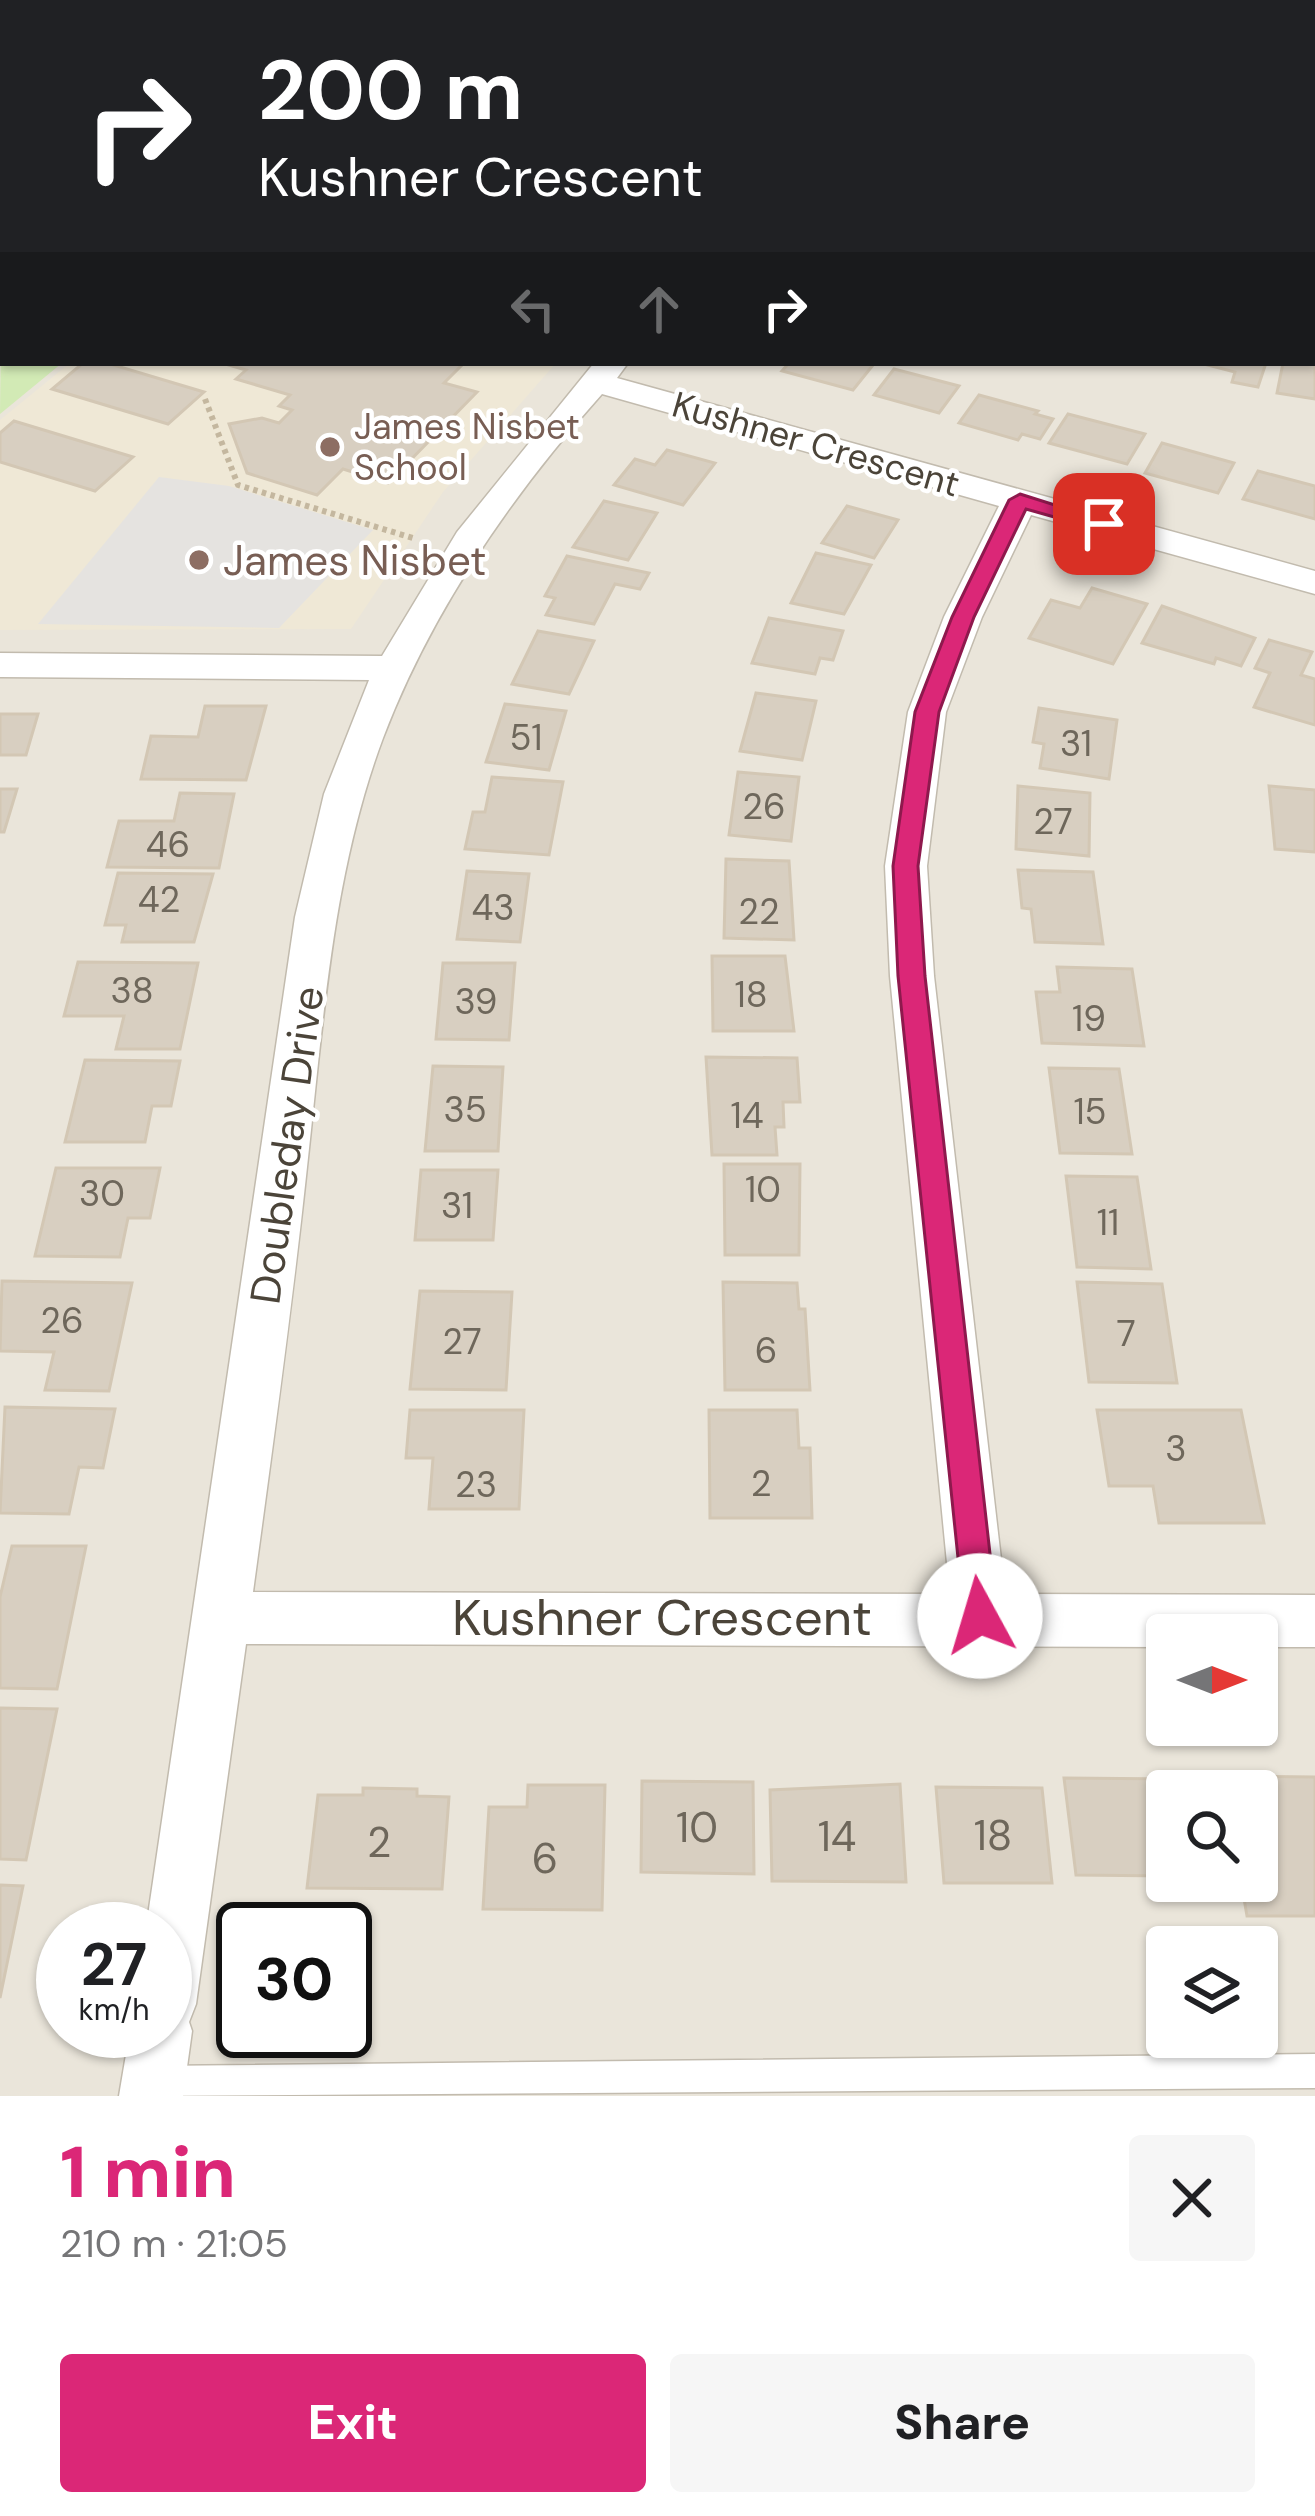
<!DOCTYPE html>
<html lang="en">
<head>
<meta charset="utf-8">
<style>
	:root { --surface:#fff; --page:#f6f6f6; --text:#202124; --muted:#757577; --accent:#db2777 }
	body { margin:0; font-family:"DM Sans",sans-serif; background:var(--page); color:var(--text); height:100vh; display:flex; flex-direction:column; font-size:45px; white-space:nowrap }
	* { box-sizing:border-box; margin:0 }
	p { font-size:39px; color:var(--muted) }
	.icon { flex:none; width:66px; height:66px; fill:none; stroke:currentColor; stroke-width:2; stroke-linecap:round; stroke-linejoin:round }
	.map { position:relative; height:2096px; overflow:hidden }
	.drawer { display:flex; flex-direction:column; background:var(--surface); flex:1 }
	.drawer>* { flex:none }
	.guide { position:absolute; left:0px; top:0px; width:1317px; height:366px; box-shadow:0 3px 9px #0004; background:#202124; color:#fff; overflow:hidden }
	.needle { width:78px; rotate:90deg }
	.tools { position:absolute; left:1146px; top:1614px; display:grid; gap:24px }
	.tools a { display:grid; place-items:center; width:132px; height:132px; border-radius:12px; background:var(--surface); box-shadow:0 3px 9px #0004; font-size:60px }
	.speed { position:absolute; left:36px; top:1902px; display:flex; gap:24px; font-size:60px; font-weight:700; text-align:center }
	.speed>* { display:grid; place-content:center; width:156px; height:156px; border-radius:50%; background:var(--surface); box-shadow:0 3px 9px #0004; line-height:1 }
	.speed small { font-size:30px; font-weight:400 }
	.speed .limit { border:6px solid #111; border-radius:18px; background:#fff; color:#111 }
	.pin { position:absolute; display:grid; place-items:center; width:102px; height:102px; color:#fff; margin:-51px; border-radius:24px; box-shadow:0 6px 18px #0006 }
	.me { position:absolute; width:132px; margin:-66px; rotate:354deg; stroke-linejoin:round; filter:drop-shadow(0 0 9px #0008) }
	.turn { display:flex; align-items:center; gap:42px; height:252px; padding:0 60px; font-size:54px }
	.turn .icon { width:156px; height:156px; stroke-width:2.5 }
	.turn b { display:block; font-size:84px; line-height:102px }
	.lanes { display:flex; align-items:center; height:114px; padding:0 60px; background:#0003; justify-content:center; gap:60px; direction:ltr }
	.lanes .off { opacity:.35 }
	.round { display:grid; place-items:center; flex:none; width:126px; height:126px; border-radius:12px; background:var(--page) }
	.head { display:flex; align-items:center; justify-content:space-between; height:204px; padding:0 60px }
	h1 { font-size:72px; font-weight:800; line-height:90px; color:var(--accent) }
	.button { display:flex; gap:24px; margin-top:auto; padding:24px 60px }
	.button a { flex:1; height:138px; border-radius:12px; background:var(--accent); color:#fff; font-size:48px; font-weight:800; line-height:138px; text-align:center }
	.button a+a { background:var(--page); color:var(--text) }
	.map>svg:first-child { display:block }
</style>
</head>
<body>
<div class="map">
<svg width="1315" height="2096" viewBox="0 0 1315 2096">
	<rect width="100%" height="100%" fill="#f6f3ec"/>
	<path fill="#eae5da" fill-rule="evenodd" d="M0,0H1315V2096H0ZM3,3H1314V363H3ZM1167,1635H1257V1725H1167ZM1167,1791H1257V1881H1167ZM63,1929H165V2031H63ZM243,1929H345V2031H243ZM1167,1947H1257V2037H1167Z"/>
	<path fill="#efe8d6" d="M70,363H556L443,492L351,629L0,630V420Z"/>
	<path fill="#d2eab5" d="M3,168V363H62L0,414Z"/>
	<path fill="#e5e3e0" d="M159,477L229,486L373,530L279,628L38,624Z"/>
	<g fill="#d8cfc1" stroke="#d3c7b4" stroke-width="3">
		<path d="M1315,357V399L1277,393L1283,363H1314Z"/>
		<path d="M83,363H107L204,392L168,424L52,389Z"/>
		<path d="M222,363H464L444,383L477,392L388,483L343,469L317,495L247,473L229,424L262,418L279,423L292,410L279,406L290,395L236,379L246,370Z"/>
		<path d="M789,363H866L873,365L853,390L782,371Z"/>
		<path d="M1200,363H1266L1258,387L1232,382L1235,372Z"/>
		<path d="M894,369L959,386L939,413L874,395Z"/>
		<path d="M979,395L1038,411L1035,414L1053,419L1040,439L1022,434L1018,440L959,423Z"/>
		<path d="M1068,414L1145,434L1127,464L1049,443Z"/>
		<path d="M14,421L133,457L95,491L0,462V433Z"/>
		<path d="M1162,443L1234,463L1218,493L1145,473Z"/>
		<path d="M667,450L715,463L683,505L614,485L635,459L655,465Z"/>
		<path d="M1258,471L1315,486V519L1243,499Z"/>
		<path d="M604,501L657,513L628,560L573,547Z"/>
		<path d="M847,506L898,520L874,558L822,543Z"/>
		<path d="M816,553L871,565L844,614L791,603Z"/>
		<path d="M567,556L649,573L640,589L615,584L594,624L546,615L555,598L545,596Z"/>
		<path d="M1092,588L1147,604L1113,664L1029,638L1051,600L1080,608Z"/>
		<path d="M1162,606L1255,638L1241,666L1216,658L1214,664L1142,643Z"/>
		<path d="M769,618L843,631L833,660L820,658L815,674L752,663Z"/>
		<path d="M538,631L594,641L569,694L512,684Z"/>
		<path d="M1269,640L1312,652L1301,675L1315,679V725L1254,707L1270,673L1255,668Z"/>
		<path d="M756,693L816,701L802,760L740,751Z"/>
		<path d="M505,704L566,711L549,770L486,762Z"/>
		<path d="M205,706H266L246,780L141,779L151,736L198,737Z"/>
		<path d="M1039,708L1117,720L1109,779L1040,768L1044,744L1033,742Z"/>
		<path d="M0,714H38L26,755H0Z"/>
		<path d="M738,772L799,777L791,841L729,835Z"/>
		<path d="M492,777L563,782L549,855L465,849L473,812H485Z"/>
		<path d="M1018,786L1090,793L1089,856L1016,849Z"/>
		<path d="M1269,786L1315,790V852L1275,849Z"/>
		<path d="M0,789H17L4,832H0Z"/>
		<path d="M180,793L234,794L219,868L107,867L119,821H174Z"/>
		<path d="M726,859L789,861L794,940L724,938Z"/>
		<path d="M1018,870L1093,872L1103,944L1035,942L1031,909L1022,908Z"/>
		<path d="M467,871L529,874L520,942L457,939Z"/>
		<path d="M118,873L213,874L194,942H122L126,925H105Z"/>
		<path d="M712,956H785L794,1031H713Z"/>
		<path d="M78,962L198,963L180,1049H116L124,1016H64Z"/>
		<path d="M443,963H515L509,1040L436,1039Z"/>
		<path d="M1057,967L1132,969L1144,1046L1042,1043L1036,992H1060Z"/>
		<path d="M706,1057L797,1058L800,1102H783L784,1127H775L777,1155H712Z"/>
		<path d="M85,1060L180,1061L171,1106H152L145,1142H65Z"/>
		<path d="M433,1066L503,1067L498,1151H425Z"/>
		<path d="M1049,1068L1119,1069L1132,1154L1060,1153Z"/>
		<path d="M724,1164H800L799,1255H725Z"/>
		<path d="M56,1168H160L150,1218H128L120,1257L35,1256Z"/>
		<path d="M421,1170H498L493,1240H415Z"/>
		<path d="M1066,1176L1137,1177L1151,1269L1077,1267Z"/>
		<path d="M2,1281L132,1283L109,1391L45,1390L54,1352L0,1351Z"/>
		<path d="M723,1282L797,1283L799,1309H805L810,1390H725Z"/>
		<path d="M1077,1282L1162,1284L1177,1383L1089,1382Z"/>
		<path d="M420,1291L512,1292L506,1390L410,1389Z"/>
		<path d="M5,1407L115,1409L103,1468L79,1467L69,1514L0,1513Z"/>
		<path d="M410,1410H524L519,1509H429L433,1458H406Z"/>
		<path d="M709,1410H797L799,1448H810L812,1518H710Z"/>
		<path d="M1097,1410H1241L1264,1523H1159L1153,1486H1109Z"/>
		<path d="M12,1546H86L57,1689L0,1688V1597Z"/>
		<path d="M0,1708L57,1709L26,1860L0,1859Z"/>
		<path d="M1224,1776L1315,1777V1916H1247L1241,1881H1257V1791H1226Z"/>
		<path d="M1064,1778L1176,1779L1177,1791H1167V1876L1076,1875Z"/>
		<path d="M642,1781L753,1782L754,1874L641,1872Z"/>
		<path d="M900,1784L906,1882L772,1881L770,1790Z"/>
		<path d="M528,1785H605L602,1910L483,1909L489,1807H527Z"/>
		<path d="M936,1787L1042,1788L1052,1883H944Z"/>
		<path d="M363,1788L417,1789V1796L449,1797L442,1889L307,1888L318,1795H363Z"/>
		<path d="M0,1885L23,1886L0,1998Z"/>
	</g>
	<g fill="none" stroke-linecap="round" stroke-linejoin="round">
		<g stroke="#c2bbae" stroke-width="3">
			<g id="service">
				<path d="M825,0H839L824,3Z"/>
				<path d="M1229,0H1243L1244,3H1230Z"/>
				<path d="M1315,2054V2088L143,2096L136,2083L141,2071L153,2066Z"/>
			</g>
		</g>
		<g stroke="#c2bbae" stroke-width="3">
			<g id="minor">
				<path d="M0,65H3L0,82Z"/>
				<rect x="1314" y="299" width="1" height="20"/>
				<path d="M594,363H628L617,378L1315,571V594L1031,515L982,617L946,712L927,866L934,976L1005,1594L1315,1595V1647H1257V1635H1167V1647L246,1644L196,2004L189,2022L192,2031L183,2096H119L130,2031H165V1929H146L295,917L324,794L369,680L0,677V653L382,656L457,532ZM602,394L999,506L944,617L908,712L885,866L890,976L950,1594L253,1592C272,1451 292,1309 307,1167C323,1024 332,874 383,738C432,610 511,496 602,394Z"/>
			</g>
		</g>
		<path stroke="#c4b79f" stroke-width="4.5" stroke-dasharray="4.5 4.5" stroke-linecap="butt" d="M1292,3H1315"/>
		<path stroke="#c4b79f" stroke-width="6" stroke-dasharray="4.5 4.5" stroke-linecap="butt" d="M205,399L238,485L416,539"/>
		<use href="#service" fill="#fff" fill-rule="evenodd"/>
		<use href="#minor" fill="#fff" fill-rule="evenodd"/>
	</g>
	<path fill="#db2777" stroke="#8e194d" stroke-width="3" d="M1020,494L1115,524L1104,531L1026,509L974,617L939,712L918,866L925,976L997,1616L992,1627L980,1632L969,1627L964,1616L898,976L893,866L915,712L952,617L1009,500Z"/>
	<g fill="#8d6e63" stroke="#fff" stroke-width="4.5">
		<circle cx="330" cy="447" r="12"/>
		<circle cx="199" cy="560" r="12"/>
	</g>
	<g text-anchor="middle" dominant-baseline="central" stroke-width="9" stroke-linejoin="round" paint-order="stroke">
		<g font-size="36" fill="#785e54" stroke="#fff" text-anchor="start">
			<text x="354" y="426">James Nisbet<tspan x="354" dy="41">School</tspan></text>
		</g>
		<g font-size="36" fill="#4b4439" stroke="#fff">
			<text transform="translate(816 444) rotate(16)">Kushner Crescent</text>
		</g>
		<g font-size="36" fill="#6e675b">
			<text x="526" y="737">51</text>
			<text x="1076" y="743">31</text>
			<text x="764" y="806">26</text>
			<text x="1053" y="821">27</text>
			<text x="168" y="844">46</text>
			<text x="159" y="899">42</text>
			<text x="493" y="907">43</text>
			<text x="759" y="911">22</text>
			<text x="132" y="990">38</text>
			<text x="751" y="994">18</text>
			<text x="476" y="1001">39</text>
			<text x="1089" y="1018">19</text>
			<text x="465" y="1109">35</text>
			<text x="1090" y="1111">15</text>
			<text x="747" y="1115">14</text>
			<text x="763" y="1189">10</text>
			<text x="102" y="1193">30</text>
			<text x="457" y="1205">31</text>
			<text x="1108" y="1222">11</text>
			<text x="62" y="1320">26</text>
			<text x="1126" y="1333">7</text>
			<text x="462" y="1341">27</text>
			<text x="766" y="1350">6</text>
			<text x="1176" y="1448">3</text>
			<text x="761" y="1483">2</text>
			<text x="476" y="1484">23</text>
		</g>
		<g font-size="42" fill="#785e54" stroke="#fff" text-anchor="start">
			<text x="223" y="560">James Nisbet</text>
		</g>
		<g font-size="42" fill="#4b4439" stroke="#fff">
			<text transform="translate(287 1145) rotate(-82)">Doubleday Drive</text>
		</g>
		<g font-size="42" fill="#6e675b">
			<text x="697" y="1827">10</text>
			<text x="993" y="1835">18</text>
			<text x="837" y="1836">14</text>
			<text x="379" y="1842">2</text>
			<text x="545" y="1858">6</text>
		</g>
		<g font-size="51" fill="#4b4439" stroke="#fff">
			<text x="662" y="1617">Kushner Crescent</text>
		</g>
	</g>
</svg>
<div class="tools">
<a><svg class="needle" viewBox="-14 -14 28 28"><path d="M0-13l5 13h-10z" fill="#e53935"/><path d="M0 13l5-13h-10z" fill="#757577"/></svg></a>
<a><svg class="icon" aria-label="search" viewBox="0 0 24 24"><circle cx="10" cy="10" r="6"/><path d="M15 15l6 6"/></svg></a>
<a><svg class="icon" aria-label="layers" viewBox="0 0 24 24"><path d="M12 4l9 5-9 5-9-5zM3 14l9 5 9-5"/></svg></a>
</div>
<div class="speed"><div>27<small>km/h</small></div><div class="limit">30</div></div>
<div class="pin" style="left:1104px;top:524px;background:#d93025"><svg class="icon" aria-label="arrive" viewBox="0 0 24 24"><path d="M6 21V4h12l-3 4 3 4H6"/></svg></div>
<svg class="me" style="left:980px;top:1616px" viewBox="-20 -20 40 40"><circle r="19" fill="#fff"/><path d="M0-13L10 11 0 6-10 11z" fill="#db2777"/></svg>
<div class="guide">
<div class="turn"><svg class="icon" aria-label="right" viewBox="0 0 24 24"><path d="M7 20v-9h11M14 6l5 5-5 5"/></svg><div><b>200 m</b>Kushner Crescent</div></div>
<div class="lanes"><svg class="icon off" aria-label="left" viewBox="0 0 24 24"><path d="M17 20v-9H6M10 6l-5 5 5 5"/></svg><svg class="icon off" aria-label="ahead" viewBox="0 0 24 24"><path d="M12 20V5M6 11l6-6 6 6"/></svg><svg class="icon" aria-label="right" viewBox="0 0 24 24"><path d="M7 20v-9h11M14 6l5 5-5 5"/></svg></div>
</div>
</div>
<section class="drawer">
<div class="head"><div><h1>1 min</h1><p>210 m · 21:05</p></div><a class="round"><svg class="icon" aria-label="close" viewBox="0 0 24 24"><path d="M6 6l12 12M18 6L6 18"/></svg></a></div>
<div class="button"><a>Exit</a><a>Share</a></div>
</section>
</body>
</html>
